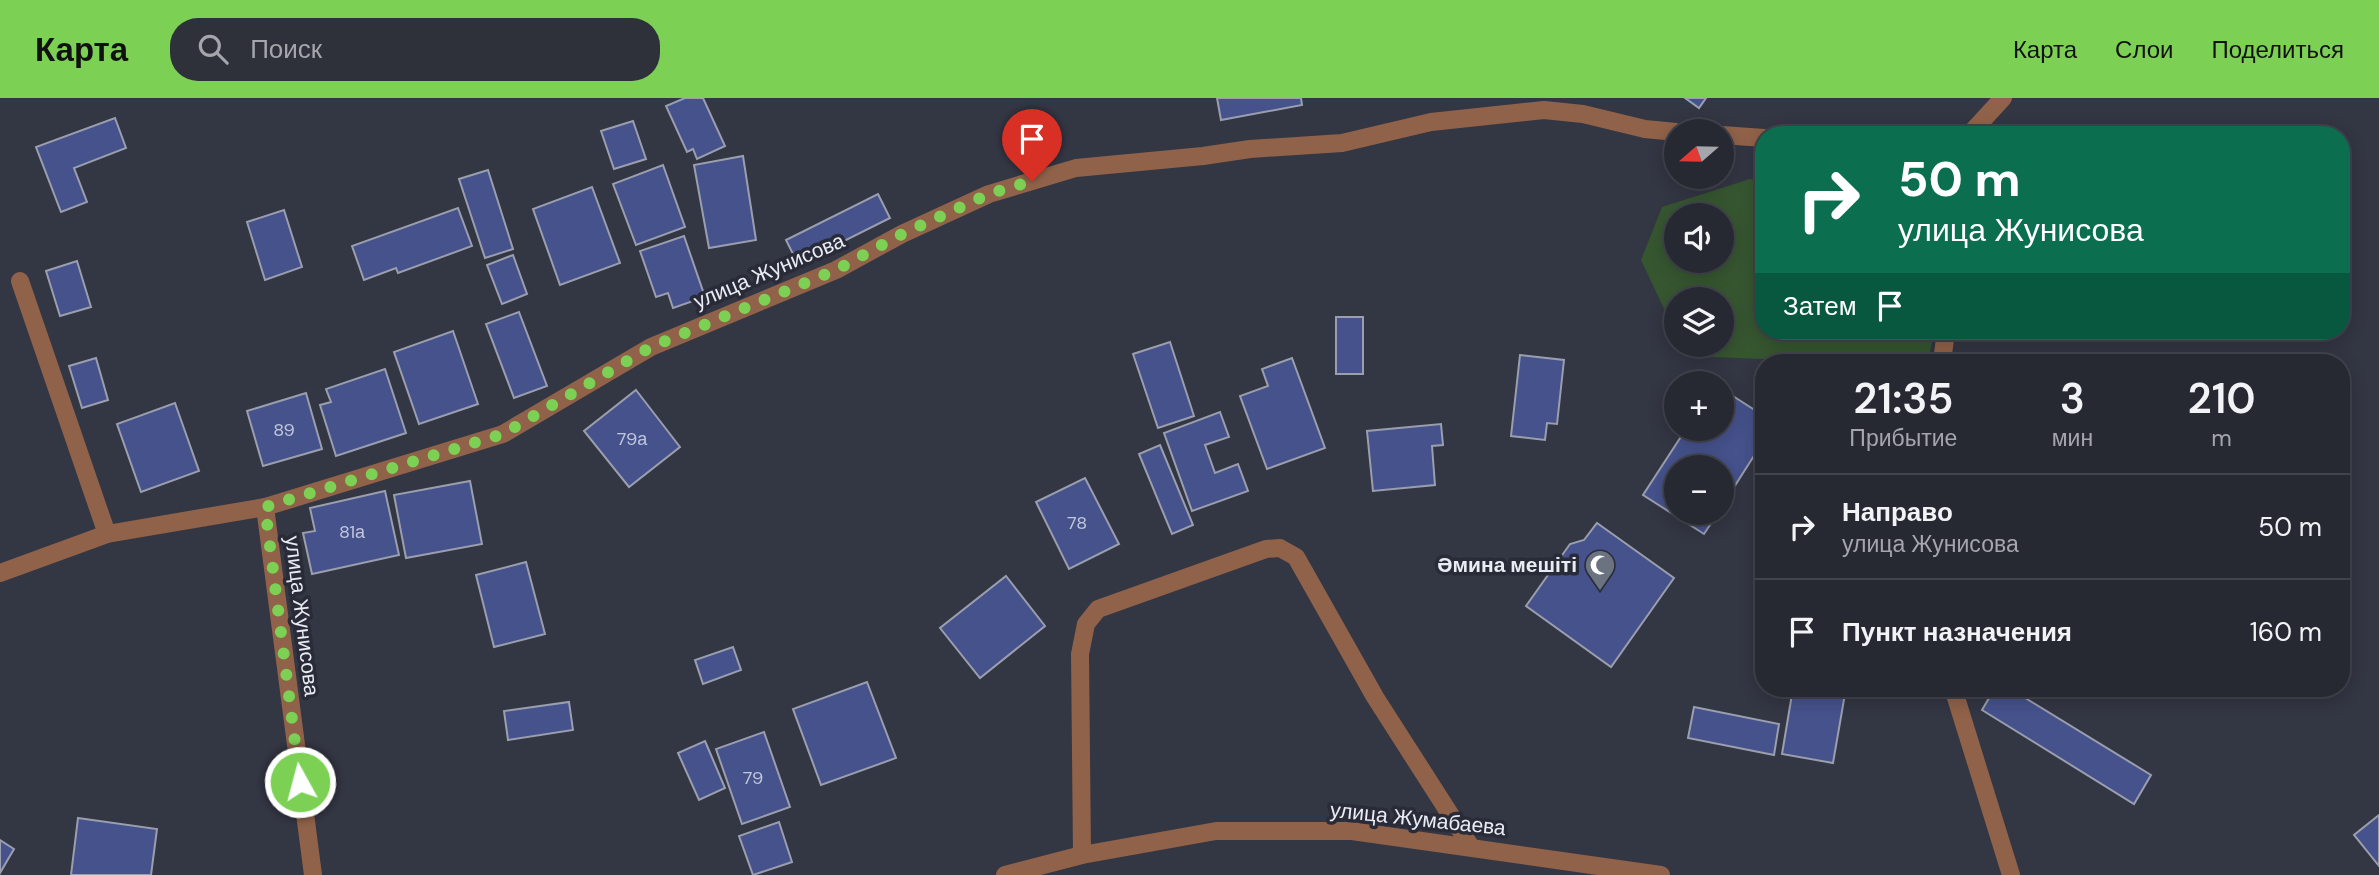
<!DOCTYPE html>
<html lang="ru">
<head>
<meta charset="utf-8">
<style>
	:root { --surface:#262832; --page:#2e303a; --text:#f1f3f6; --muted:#a4a6ac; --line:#42444d; --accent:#7cd155 }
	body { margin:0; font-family:"DM Sans",sans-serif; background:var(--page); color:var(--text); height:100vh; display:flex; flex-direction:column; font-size:26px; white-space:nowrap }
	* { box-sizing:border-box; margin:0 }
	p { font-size:23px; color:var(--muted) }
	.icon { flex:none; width:38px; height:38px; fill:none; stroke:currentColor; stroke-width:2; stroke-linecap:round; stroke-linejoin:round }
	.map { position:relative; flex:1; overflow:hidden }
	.panel { position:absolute; left:1755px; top:256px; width:595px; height:343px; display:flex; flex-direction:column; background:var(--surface); border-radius:28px; box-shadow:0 4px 18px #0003,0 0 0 2px var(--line) }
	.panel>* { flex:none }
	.banner { position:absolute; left:1755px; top:28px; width:595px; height:214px; border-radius:28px; box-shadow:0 4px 18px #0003,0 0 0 2px var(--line); background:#0b6e4f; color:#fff; overflow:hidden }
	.needle { width:46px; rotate:250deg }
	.controls { position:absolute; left:1664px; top:21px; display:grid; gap:14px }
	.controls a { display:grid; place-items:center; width:70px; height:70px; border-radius:50%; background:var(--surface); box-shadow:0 4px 18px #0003,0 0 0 2px var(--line); font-size:35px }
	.pin { position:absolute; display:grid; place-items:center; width:60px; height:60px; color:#fff; margin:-72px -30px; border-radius:50% 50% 50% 0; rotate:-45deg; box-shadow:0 0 7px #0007 }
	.pin .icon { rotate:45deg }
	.me { position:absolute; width:77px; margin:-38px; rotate:353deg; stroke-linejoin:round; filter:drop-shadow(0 0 5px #0008) }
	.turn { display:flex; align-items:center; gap:24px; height:147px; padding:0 28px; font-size:32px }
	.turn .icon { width:91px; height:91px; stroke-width:2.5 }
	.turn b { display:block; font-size:49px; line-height:60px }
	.then { display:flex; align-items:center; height:66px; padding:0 28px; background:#0003; gap:14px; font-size:26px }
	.eta { display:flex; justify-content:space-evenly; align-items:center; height:119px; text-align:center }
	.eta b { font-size:42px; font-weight:600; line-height:49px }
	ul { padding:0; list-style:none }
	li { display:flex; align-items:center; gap:21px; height:105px; padding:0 28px; border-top:2px solid var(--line) }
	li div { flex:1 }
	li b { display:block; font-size:26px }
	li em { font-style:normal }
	header { display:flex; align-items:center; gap:42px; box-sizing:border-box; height:98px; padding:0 35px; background:var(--accent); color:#111 }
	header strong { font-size:33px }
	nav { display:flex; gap:38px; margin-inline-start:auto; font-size:24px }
	.search { width:490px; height:63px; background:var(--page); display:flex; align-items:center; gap:18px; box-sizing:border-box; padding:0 24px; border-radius:28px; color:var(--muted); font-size:26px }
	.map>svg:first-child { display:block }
</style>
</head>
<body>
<header>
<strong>Карта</strong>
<div class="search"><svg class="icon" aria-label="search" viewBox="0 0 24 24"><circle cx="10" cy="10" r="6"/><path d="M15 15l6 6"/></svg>Поиск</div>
<nav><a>Карта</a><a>Слои</a><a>Поделиться</a></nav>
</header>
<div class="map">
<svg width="2379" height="777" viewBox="0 0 2379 777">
	<rect width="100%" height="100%" fill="#333643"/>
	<path fill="#365630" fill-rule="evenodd" d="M1750,81L1764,84V233H1934L1928,264H1834L1687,258L1682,247H1722V201H1676V236L1641,162L1662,109ZM1676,117H1722V163H1676Z"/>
	<g fill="#45528c" stroke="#9a9ead" stroke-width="2">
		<path d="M685,0H703L725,48L697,61L693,51L687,54L666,8Z"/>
		<path d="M1217,0H1301L1302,7L1221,22Z"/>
		<path d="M1685,0H1706L1699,10Z"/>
		<path d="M115,20L126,50L74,70L87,104L61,114L36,49Z"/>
		<path d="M633,23L646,61L614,71L601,33Z"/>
		<path d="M743,58L756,142L709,150L694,67Z"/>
		<path d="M663,67L685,129L636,147L613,86Z"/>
		<path d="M488,72L513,151L485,160L459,81Z"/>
		<path d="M592,89L620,165L560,187L533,111Z"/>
		<path d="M878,96L890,120L798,166L786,142Z"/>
		<path d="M458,110L472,148L398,175L396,170L364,182L352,148Z"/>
		<path d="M284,112L302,169L265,182L247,124Z"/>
		<path d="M684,138L705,199L673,210L668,195L656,199L640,153Z"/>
		<path d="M513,157L527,196L502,206L487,167Z"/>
		<path d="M77,163L91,209L60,218L46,173Z"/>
		<path d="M519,214L547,288L514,300L486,226Z"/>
		<rect x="1336" y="219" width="27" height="57"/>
		<path d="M453,233L478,306L419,326L394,254Z"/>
		<path d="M1170,244L1194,318L1158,330L1133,256Z"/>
		<path d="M1520,257L1564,262L1557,326L1547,325L1545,342L1511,338Z"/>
		<path d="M96,260L108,302L82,310L69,268Z"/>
		<path d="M1292,260L1325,350L1267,371L1240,298L1268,288L1262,271Z"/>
		<path d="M385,271L406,335L336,358L320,307L331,304L326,291Z"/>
		<path d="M1722,291L1764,318V342L1722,408V369H1676V415H1718L1704,436L1643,397L1686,331H1722Z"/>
		<path d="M636,292L680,349L629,389L584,333Z"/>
		<path d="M306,295L322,351L263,368L247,313Z"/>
		<path d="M175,305L199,373L141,394L117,326Z"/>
		<path d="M1220,314L1229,339L1205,347L1215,375L1238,366L1248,393L1192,413L1164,335Z"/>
		<path d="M1441,326L1443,347L1432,348L1435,387L1373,393L1367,333Z"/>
		<path d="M1160,347L1193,427L1172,436L1139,356Z"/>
		<path d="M1085,380L1119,446L1069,471L1036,404Z"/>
		<path d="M470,383L482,446L406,460L394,397Z"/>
		<path d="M385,393L399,457L312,476L303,435L315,433L310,410Z"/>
		<path d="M1597,425L1674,480L1611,569L1526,508L1570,446L1584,442Z"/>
		<path d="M526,464L545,536L494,549L476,477Z"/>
		<path d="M1006,478L1045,528L980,580L940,530Z"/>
		<path d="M733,549L741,572L703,586L695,562Z"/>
		<path d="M867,584L896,660L821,687L793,611Z"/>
		<path d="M1793,590H1846L1833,665L1782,656Z"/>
		<path d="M1995,590H2009L2151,677L2134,706L1982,612Z"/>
		<path d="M569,604L573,632L508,642L504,613Z"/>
		<path d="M1694,609L1779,626L1774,657L1688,640Z"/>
		<path d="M764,634L790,709L742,726L716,651Z"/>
		<path d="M705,643L725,690L699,702L678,655Z"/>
		<path d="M2379,717V768L2354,737Z"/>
		<path d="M78,720L157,731L151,777H71Z"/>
		<path d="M779,724L792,764L753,777L739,738Z"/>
		<path d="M0,742L14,751L0,775Z"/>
	</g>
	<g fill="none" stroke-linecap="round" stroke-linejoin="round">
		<g stroke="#906249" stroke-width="18">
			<path d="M1722,37L1764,40"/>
			<path d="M1969,37L2003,0"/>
			<path d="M20,183L107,436"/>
			<path d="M1942,264L1946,233"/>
			<path d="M265,409L313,777"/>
			<path d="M0,475L107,436L265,409L503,336L651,249L836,172L902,136L989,96L1076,70L1203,58L1250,51L1342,45L1431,24L1544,12L1583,16L1645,31L1676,34"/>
			<path d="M1953,590L2011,777"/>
			<path d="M1082,757L1080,556L1086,526L1098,511L1266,451L1280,450L1296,459L1375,599L1471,749"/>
			<path d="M1005,777L1082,757L1216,733H1352L1661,777"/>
		</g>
	</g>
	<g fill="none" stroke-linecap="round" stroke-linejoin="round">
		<path stroke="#7cd155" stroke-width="12" stroke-dasharray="0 21.6" d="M300,684L265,409L503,336L651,249L836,172L902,136L989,96L1032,83"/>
	</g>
	<defs>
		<g id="mosque-pin" transform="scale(1.575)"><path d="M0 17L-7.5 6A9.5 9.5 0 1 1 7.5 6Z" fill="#6b7280" stroke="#292c38"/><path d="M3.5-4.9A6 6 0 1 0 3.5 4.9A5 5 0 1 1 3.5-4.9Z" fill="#fff"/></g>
	</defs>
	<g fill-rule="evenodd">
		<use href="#mosque-pin" x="1600" y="467"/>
	</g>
	<g text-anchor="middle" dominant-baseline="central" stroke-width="7" stroke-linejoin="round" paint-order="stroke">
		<g font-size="18" fill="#c1c6da">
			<text x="284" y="332">89</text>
			<text x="632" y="341">79а</text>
			<text x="1077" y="425">78</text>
			<text x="352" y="434">81а</text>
			<text x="753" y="680">79</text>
		</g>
		<g font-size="21" fill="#eaecf4" stroke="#292c38">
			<text transform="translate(769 173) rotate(-23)">улица Жунисова</text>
			<text transform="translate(302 518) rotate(83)">улица Жунисова</text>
			<text transform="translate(1418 721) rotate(6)">улица Жумабаева</text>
		</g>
		<g font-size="21" font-weight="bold" fill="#eaecf4" stroke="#292c38" text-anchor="end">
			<text x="1577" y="467">Әмина мешіті</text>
		</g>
	</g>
</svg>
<div class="controls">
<a><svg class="needle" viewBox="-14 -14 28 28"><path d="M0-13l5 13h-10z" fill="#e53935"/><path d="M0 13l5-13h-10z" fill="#a4a6ac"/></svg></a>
<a><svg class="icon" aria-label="sound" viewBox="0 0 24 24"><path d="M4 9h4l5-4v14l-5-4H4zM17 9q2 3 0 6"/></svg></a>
<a><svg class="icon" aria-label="layers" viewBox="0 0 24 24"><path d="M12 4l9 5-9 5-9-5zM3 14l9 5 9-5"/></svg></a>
<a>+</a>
<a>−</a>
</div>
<div class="pin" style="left:1032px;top:83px;background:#d93025"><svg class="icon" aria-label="arrive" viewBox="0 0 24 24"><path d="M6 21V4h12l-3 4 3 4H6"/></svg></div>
<svg class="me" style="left:300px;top:684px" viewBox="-20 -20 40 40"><circle r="17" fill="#7cd155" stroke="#fff" stroke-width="3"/><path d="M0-11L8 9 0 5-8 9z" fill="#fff"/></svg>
<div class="banner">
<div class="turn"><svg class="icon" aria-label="right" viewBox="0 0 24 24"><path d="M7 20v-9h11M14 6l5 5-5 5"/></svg><div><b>50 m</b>улица Жунисова</div></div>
<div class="then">Затем<svg class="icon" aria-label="arrive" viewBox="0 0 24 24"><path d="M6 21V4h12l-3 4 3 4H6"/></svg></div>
</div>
<section class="panel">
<div class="eta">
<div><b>21:35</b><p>Прибытие</p></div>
<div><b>3</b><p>мин</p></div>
<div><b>210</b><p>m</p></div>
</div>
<ul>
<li><svg class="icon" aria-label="right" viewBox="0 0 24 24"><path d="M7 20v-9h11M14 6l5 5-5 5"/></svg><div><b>Направо</b><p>улица Жунисова</p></div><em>50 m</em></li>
<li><svg class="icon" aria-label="arrive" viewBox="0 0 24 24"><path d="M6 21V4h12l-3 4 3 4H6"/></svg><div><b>Пункт назначения</b></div><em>160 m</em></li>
</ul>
</section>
</div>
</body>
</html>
